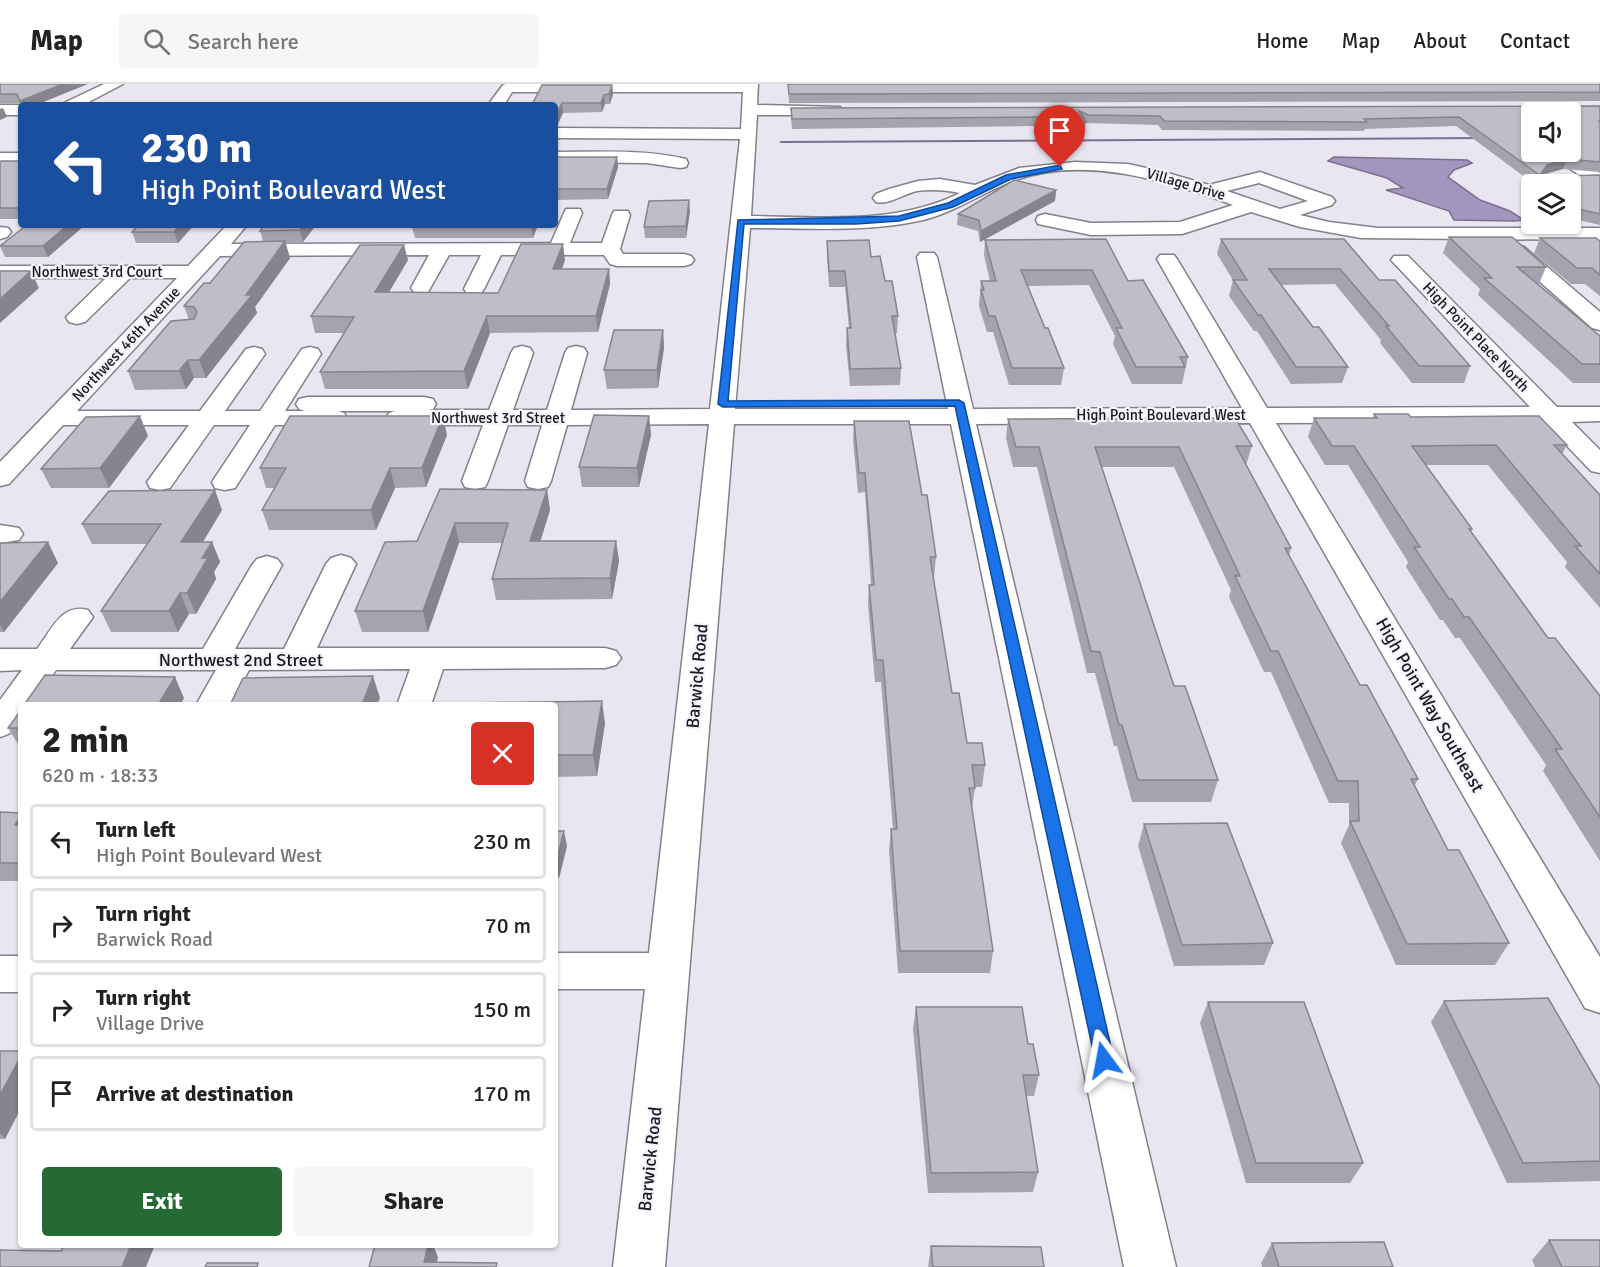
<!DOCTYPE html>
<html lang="en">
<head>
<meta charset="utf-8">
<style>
	:root { --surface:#fff; --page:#f6f6f6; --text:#222; --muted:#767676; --line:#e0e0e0; --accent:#256934 }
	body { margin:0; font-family:Signika,sans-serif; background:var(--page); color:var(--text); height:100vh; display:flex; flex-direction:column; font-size:22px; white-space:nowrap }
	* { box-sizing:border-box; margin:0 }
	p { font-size:20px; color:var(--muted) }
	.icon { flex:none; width:33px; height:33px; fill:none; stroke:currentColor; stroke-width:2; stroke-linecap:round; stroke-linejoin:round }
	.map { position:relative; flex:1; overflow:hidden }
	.sheet { position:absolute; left:18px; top:618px; width:540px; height:546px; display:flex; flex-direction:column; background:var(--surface); border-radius:6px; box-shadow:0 2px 4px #0004 }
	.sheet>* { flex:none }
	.banner { position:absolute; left:18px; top:18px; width:540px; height:126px; border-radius:6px; box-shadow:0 2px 4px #0004; background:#1a4fa0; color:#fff; overflow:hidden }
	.buttons { position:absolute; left:1521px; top:18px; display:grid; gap:12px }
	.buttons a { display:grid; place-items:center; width:60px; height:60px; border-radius:6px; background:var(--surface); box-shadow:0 2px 4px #0004; font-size:30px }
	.pin { position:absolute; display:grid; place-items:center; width:51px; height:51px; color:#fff; margin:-62px -26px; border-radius:50% 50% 50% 0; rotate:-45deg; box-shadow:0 0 6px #0007 }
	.pin .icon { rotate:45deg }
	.me { position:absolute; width:66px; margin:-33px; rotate:347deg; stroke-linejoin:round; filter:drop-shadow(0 0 4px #0008) }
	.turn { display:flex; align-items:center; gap:21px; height:126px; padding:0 24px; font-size:27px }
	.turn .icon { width:78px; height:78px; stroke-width:2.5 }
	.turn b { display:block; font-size:42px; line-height:51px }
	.round { display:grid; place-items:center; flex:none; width:63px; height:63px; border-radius:6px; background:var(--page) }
	.overview { display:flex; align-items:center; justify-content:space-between; height:102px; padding:0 24px }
	h1 { font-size:36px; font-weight:700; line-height:45px }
	.button { display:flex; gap:12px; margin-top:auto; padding:12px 24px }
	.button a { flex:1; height:69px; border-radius:6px; background:var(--accent); color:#fff; font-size:24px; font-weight:700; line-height:69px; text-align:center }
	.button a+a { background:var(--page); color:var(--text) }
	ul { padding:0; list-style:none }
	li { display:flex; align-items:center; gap:18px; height:75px; margin:0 12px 9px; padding:0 12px; border:3px solid var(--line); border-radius:6px }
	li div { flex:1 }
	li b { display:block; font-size:22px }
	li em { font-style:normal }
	header { display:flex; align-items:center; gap:36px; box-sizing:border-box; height:84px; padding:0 30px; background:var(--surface); border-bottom:2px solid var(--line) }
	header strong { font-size:28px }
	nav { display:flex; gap:33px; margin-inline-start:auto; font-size:21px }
	.search { width:420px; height:54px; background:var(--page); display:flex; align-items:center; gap:15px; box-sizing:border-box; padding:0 21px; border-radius:6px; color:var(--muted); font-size:22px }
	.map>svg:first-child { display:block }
</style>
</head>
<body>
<header>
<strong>Map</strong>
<div class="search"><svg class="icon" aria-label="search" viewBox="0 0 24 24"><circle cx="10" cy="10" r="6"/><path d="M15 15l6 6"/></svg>Search here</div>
<nav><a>Home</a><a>Map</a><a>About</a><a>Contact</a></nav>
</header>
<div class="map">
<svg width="1600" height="1183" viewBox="0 0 1600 1183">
	<rect width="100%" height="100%" fill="#e9e6f1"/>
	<path fill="#a296bf" stroke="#79708e" stroke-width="1.5" d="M1334,73L1467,76L1472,79L1454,86L1448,93L1480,116L1510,127L1524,136L1514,137L1454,136L1449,127L1386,106L1403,104L1387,94L1328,77Z"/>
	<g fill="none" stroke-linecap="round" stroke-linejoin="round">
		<path fill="#79708e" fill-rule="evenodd" d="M1483,53L1484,55L781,59L779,58L781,57Z"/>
		<g stroke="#83808a" stroke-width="3">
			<g id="minor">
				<path d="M104,0H123L83,21H63L66,18Z"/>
				<path d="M506,0H758L757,21L840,23L843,26L835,31H757L751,132C822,133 895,141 960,109C946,106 931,105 917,107C903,110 890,121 876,118L873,114L876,110L889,105L918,97L940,95L975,101L1019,84L1075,78L1128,80L1164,88L1209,101L1260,88L1332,113L1335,117L1332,121L1300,131L1329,138L1378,144H1600V156L1361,154L1300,143L1251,128L1182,150L1091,151L1038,140L1036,136L1038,132L1045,130L1091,139L1180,138L1233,121C1166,97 1086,71 1015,96C983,108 956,128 923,136C866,149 807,144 750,144L735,325H948L917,173L920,169H934L937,173L973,325L1242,324L1157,175L1160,171H1174L1177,175L1267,324L1530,323L1391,176L1394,172H1408L1557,323H1600V337L1572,338L1600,366V389L1591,387L1544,338L1276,339L1600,873V929L1585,924L1250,339L976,340L1176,1183H1124L951,340H734L665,1183H613L645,905H555V869H649L709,340L567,341L551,397L548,403L538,405L528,403L525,397L542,341H508L488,397L485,403L475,405L465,403L462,397L483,341H398L389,339L386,334L389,329L395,327H338L344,329L347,334L344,339L335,341H275L235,404L225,406L215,404L212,398L250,341H214L170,404L160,406L150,404L147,398L189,341H63L9,400L0,402V378L177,194H130L85,238L77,240L69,238L66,233L106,194H0V182H188L227,141H247L231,160L551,159L564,129L566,125H580L582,129L570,159H602L612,131L614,127H628L630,131L620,165L623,170H684L691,172L694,176L691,180L684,182H617L610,180L604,171H501L484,205L481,209L474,211L467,209L464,205L481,171H449L428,208L421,210L414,208L411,204L429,171L220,172L77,327H200L246,265L254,263L262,265L265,270L225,327H260L302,265L310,263L318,265L321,270L285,327H305L299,325L296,320L299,315L308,313H424L433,315L436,320L433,325L428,326H489L511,269L514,264L522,262L530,264L533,269L513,326H547L565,269L568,264L576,262L584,264L587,269L571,326L710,325L740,55L555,54V44L741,45L743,8H512L504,21H488L503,1ZM1259,99L1308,117L1280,125L1227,107Z"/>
				<rect x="0" y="21" width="21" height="10"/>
				<path d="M555,68C598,68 644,65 686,75L688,79L686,83L680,84L647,79L555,78Z"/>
				<path d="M1565,68L1600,89V99L1589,98L1559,77L1557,73Z"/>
				<rect x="0" y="69" width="21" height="10"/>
				<path d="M0,143L8,144L11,148L7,153L0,155Z"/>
				<path d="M1517,161L1524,163L1600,228V246L1592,244L1510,171L1507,167L1510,163Z"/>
				<path d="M0,441L19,444L23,450L19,456L0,459Z"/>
				<path d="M341,471L351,474L356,480L317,564H605L616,567L621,574L616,581L605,584L443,585L431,621H397L410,585L249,586L230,621H196L216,586H56L32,621H21C21,639 18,648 0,653V616L22,586L0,587V565H37C52,546 61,519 88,526L93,533L70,565H203L252,481L257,475L267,472L277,475L282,481L235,565H284L326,480L331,474Z"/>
				<rect x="0" y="872" width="21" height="36"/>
			</g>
		</g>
		<use href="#minor" fill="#fff" fill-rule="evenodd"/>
	</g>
	<g fill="#a5a3ac">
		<path d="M0,0L36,21H21L20,19H0Z"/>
		<path d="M788,0H1600V17L789,19Z"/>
		<path d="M612,1L613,10L610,20H605L602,28L563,29L557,42L555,21Z"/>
		<path d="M1600,22V88L1563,85L1543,91L1561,92L1600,91V141L1570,134V100H1534L1456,42L1365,45L1364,47L1162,46L1158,41L1086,39L1084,47L1043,48L1040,42L792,45L791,33V24Z"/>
		<path d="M555,73H617L618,83L608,115L555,116Z"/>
		<path d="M21,77V135H0V78Z"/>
		<path d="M1056,106L1055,117L980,158L978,147L957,141L958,130Z"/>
		<path d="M690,127L686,154H645L644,143Z"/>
		<path d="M27,141H85L48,173H5L0,162Z"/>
		<path d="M194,141L178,159H136L132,148Z"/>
		<path d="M316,141L303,158H285L290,174L255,223L257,229L206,294H194L186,305L135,306L128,287L189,236L184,222L263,157L260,147Z"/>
		<path d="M538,141L533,154H415L412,143Z"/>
		<path d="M1449,153L1546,183L1539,200H1538L1600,252V299H1573L1478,211L1480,205L1443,169Z"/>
		<path d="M1540,154L1600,157V212L1585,200H1571L1534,169Z"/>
		<path d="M1221,155H1344L1379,196L1470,282L1464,299H1412L1380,259L1381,256L1335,200L1281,201L1313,243L1348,283L1342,299L1291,300L1257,247H1254L1229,212L1233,196L1217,170Z"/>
		<path d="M985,156L1128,197L1188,273L1182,300H1132L1113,260L1115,252L1089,201L1028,202L1045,244L1064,284L1061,301H1009L993,248H987L979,222L981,197H990L984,171Z"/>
		<path d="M827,157L871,173L885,197L898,232L897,249H895L901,284L900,301L850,302L846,261L847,244H849L845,203H829L827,172Z"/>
		<path d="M408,176L389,208L498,209L565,176L562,185H609L610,200L598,248L490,249L468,305H325L320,288L344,249H315L311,232Z"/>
		<path d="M663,246L664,264L658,304L607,305L604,286Z"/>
		<path d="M1374,330L1411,333L1567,361L1562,370L1600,411V524L1565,483L1567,478L1488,381H1426L1472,445L1471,448L1548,554L1600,612V777L1543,687L1546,681L1460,554H1455L1443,536H1440L1406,483L1408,478L1348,381H1325L1308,353L1314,334H1373Z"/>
		<path d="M649,332L651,351L639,403H582L579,383Z"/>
		<path d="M1008,335L1252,362L1246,381L1291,464L1289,472L1360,601L1418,695L1415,701L1448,766L1509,859L1495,881H1396L1341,759L1349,741V719H1329L1271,588H1264L1229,513L1231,506L1174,383H1102L1174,602L1218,696L1211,718H1132L1117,662H1114L1095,589H1087L1037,383H1013L1006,354Z"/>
		<path d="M854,337L922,411L936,473L934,494H933L952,609L967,659L985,681L982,703H975L972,725L993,867L990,889H898L889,767L891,745H893L881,598H875L868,521L869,501H871L865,408L858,409L853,356Z"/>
		<path d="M447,351L426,403L395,404L376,446H269L262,426L275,404H266L260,384Z"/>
		<path d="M148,352L109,404H51L41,385Z"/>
		<path d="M440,405L547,406L550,426L540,457H616L619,477L612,515L496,516L492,495L502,459H459L428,548H362L355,527L417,457Z"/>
		<path d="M222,426L203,458H212L220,478L214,488L216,495L196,530H189L178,548H111L101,527L147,460H92L82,440Z"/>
		<path d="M0,459L58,479L4,548H0Z"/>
		<path d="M555,621L605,639L597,692L555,693Z"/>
		<path d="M21,626V665L8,644Z"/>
		<path d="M0,728L21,729V797H0Z"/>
		<path d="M1144,740L1273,859L1264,881L1174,882L1138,762Z"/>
		<path d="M555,747L567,762L559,794H555Z"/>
		<path d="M1444,917L1600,1003V1097L1507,1099L1431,938Z"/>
		<path d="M1208,918L1363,1079L1350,1099H1246L1200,939Z"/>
		<path d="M916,923L1028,960L1039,991L1034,1012H1026L1038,1088L1033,1108L928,1109L913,945Z"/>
		<path d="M0,967H21V1024L5,1055H0Z"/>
		<path d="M1549,1156L1600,1183H1535L1532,1176Z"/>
		<path d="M1272,1159L1393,1183H1262L1261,1179Z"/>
		<path d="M931,1162L1044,1183H928Z"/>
	</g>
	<g fill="#86848c">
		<path d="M63,0H88L36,21H21L20,17Z"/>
		<path d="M612,1L613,10L610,20L609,10Z"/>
		<path d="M604,11L605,20L602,28L601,19Z"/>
		<path d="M562,19L563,29L557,42H555V32Z"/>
		<path d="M3,24L7,33L0,36V25Z"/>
		<path d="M617,73L618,83L608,115L607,105Z"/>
		<path d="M1567,75L1563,85L1543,90L1541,93L1540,92L1547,81Z"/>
		<path d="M1056,106L1055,117L980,158L981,147Z"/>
		<path d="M689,116L690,127L686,154V142Z"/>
		<path d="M68,141H85L48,173L43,162Z"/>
		<path d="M180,141H194L178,159L174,148Z"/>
		<path d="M305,141H316L303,158L300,146Z"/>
		<path d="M532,141H538L533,154L531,143Z"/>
		<path d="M285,157L290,174L255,223L257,229L206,294L199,276Z"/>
		<path d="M563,160L565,176L556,201L553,185Z"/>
		<path d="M404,161L408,176L379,225L375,208Z"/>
		<path d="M609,185L610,200L598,248L596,232Z"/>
		<path d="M31,187L39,204L0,239V215Z"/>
		<path d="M487,232L490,249L468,305L464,287Z"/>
		<path d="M663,246L664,264L658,304L657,286Z"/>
		<path d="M188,276L194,294L186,305L179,287Z"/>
		<path d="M140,332L148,352L109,404L100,384Z"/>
		<path d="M443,332L447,351L426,403L422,384Z"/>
		<path d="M649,332L651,351L639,403L637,384Z"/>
		<path d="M390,384L395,404L376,446L371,426Z"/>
		<path d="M215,406L222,426L190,479L181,458Z"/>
		<path d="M547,406L550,426L534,478L530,457Z"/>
		<path d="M455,439L459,459L428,548L423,527Z"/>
		<path d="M616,457L619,477L612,515L610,494Z"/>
		<path d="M48,458L58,479L4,548L0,541V518Z"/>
		<path d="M212,458L220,478L214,488L216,495L196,530L187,509L202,474Z"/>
		<path d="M180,509L189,530L178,548L169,527Z"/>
		<path d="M373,592L380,614L377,621H362Z"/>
		<path d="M175,593L184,614L180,621H158Z"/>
		<path d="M602,617L605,639L597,692L593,671Z"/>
		<path d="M21,732V750L15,741Z"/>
		<path d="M564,747L567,762L559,794L556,779Z"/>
		<path d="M21,972V1024L5,1055L0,1049V1011Z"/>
		<path d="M131,1161H155L146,1183H122Z"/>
		<path d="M428,1161H433L438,1173L436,1183L424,1178Z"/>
	</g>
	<g fill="#c0bdc8" stroke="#86848c" stroke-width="1.5" fill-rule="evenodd">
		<path d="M0,0H63L20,17L17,10H0Z"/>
		<path d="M788,0H1600V8L789,10Z"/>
		<path d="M542,1H612L609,10L604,11L601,19H562L556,32H555V21H532Z"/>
		<path d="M1600,22V37H1599L1600,38V78L1567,75L1547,81L1540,91L1561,92L1600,91V130L1570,123V119L1572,118H1570V103L1577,98H1549L1459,33L1364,35L1367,38L1164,37L1160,32L1088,31L1079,27L1086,38H1044L1041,33L792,35L791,24ZM1532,28H1570V68H1532Z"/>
		<path d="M555,73H617L607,105H555Z"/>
		<path d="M1,77H21V124H0V78Z"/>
		<path d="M1014,96L1056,106L981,147L979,136L958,130Z"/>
		<path d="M689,116L686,142L644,143L649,117Z"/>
		<path d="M27,141H68L43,162H0Z"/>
		<path d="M139,141H180L174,148H132Z"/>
		<path d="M264,141H305L300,146L260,147Z"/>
		<path d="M414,141H532L531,143H412Z"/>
		<path d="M1449,153H1512L1546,183H1517L1600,252V280H1582L1484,194H1492Z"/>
		<path d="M1540,154H1596L1600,157V191L1592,184H1577Z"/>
		<path d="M1106,155L1128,197L1143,196L1188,273H1180L1185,283H1136L1116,244H1122L1092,186H1021L1045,244H1048L1064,284H1012L995,232H989L981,206H984L981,197H996L985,156Z"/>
		<path d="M1221,155H1344L1379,196H1395L1470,282H1419L1386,242H1389L1340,185H1269L1313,243H1319L1348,283H1296L1261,231H1258L1233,196H1247Z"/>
		<path d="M869,156L871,173L880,172L885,197H892L898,232H892L901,284L850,285L847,244H851L845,187H829L827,157Z"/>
		<path d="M285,157L246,211H252L199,276H188L179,287H128L171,237L194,235L197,228L194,223L184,222L204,199H210L244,158Z"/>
		<path d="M521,160H563L553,185H609L596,232H487L464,287L320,288L354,233L311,232L360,161H404L375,208L498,209Z"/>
		<path d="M0,187H31L0,215Z"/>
		<path d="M614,246H663L657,286H604Z"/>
		<path d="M1374,330H1408L1411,333L1539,332L1567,361H1554L1600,411V490L1575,462H1581L1496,361L1412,362L1472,445H1469L1548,554H1555L1600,612V733L1555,665H1562L1469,533H1464L1452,515H1449L1414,463H1420L1354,362H1332L1314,334H1377Z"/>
		<path d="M594,331L649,332L637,384L579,383Z"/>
		<path d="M140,332L100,384L41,385L86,333Z"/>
		<path d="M290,332H443L422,384H390L371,426H262L286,384H260Z"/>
		<path d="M1235,334L1252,362H1236L1291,464H1285L1360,601H1367L1418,695H1411L1448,766H1459L1509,859L1407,860L1350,737H1359L1358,697H1338L1278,567H1271L1235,492H1240L1179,363H1095L1174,602H1185L1218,696H1138L1122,641H1119L1100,568L1091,567L1039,363H1016L1008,335Z"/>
		<path d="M854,337H909L922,411H927L936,473H930L952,609H959L967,659H982L985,681H972L975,704H969L993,867H900L891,745H897L883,576H876L869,501H874L865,389H859Z"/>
		<path d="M440,405L547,406L530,457H616L610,494L492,495L508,439H455L423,527H355L385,458L417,457Z"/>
		<path d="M215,406L181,458H212L202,474H208L187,509H180L169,527H101L161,440H82L109,407Z"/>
		<path d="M48,458L0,518V459Z"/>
		<path d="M45,591L175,593L158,621H24Z"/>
		<path d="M373,592L362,621H230L243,594Z"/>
		<path d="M602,617L593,671H555V621H468V619Z"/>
		<path d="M21,626V644H8Z"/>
		<path d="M0,728L21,729V732L15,741H21V779H0Z"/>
		<path d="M1227,739L1273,859L1182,861L1144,740Z"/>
		<path d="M555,747H564L556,779H555Z"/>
		<path d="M1548,914L1600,1003V1077L1523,1079L1444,917Z"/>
		<path d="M1208,918H1304L1363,1079H1256Z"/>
		<path d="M916,923H1022L1028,960H1033L1039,991H1023L1038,1088L931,1089Z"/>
		<path d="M0,967H21V972L0,1011Z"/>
		<path d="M1549,1156H1600V1183H1562Z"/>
		<path d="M1384,1158L1393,1183H1279L1272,1159Z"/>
		<path d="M64,1161H131L122,1183H0V1166L61,1167Z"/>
		<path d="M375,1161H428L424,1178L497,1179L496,1183H369Z"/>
		<path d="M931,1162L1041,1163L1044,1183H933Z"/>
		<path d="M207,1179H258L257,1183H205Z"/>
	</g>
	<path fill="#1a73e8" stroke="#114b97" stroke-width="1.5" d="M1060,81L1062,85L1011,95L953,123L899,137L856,140H744L728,317L959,316L964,319L1114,976L1111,982L1104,984L1098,982L1095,976L955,322L723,323L718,320L738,136L899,132L948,119L1006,91Z"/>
	<g text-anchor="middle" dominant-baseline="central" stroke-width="4.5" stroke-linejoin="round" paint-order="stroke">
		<g font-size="15" fill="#19181c" stroke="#f6f3fe">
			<text transform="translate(1186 100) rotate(16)">Village Drive</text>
			<text x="97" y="188">Northwest 3rd Court</text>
			<text transform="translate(1476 253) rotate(46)">High Point Place North</text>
			<text transform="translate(126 260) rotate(-47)">Northwest 46th Avenue</text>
			<text x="1161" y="331">High Point Boulevard West</text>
			<text x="498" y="334">Northwest 3rd Street</text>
		</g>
		<g font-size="18" fill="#19181c" stroke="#f6f3fe">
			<text x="241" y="576">Northwest 2nd Street</text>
			<text transform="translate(697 592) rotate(-85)">Barwick Road</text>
			<text transform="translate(1430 621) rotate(60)">High Point Way Southeast</text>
			<text transform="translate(650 1075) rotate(-84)">Barwick Road</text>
		</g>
	</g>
</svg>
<div class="buttons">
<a><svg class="icon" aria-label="sound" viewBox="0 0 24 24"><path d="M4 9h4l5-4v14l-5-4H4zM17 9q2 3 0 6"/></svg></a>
<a><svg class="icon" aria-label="layers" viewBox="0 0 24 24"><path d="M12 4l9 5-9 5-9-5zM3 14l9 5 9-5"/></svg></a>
</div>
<div class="pin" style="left:1060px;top:83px;background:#d93025"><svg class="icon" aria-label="arrive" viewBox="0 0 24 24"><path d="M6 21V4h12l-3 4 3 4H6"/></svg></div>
<svg class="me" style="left:1104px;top:976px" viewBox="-20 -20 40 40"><path d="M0-17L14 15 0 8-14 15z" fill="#1a73e8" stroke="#fff" stroke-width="4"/></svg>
<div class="banner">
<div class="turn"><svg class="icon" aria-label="left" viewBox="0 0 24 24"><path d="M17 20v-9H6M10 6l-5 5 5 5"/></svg><div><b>230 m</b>High Point Boulevard West</div></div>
</div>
<section class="sheet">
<div class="overview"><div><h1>2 min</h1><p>620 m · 18:33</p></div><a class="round" style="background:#d93025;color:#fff"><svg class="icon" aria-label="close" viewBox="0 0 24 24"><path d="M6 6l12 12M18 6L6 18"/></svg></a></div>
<ul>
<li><svg class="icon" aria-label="left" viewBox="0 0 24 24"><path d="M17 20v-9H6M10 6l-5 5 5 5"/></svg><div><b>Turn left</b><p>High Point Boulevard West</p></div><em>230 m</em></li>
<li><svg class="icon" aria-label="right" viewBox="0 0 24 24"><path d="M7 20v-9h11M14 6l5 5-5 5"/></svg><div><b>Turn right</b><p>Barwick Road</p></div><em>70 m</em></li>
<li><svg class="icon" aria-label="right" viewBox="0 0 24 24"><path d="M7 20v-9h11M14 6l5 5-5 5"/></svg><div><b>Turn right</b><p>Village Drive</p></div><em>150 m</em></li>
<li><svg class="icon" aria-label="arrive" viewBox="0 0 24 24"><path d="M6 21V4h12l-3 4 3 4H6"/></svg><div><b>Arrive at destination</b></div><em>170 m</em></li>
</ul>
<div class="button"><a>Exit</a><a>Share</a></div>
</section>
</div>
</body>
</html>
